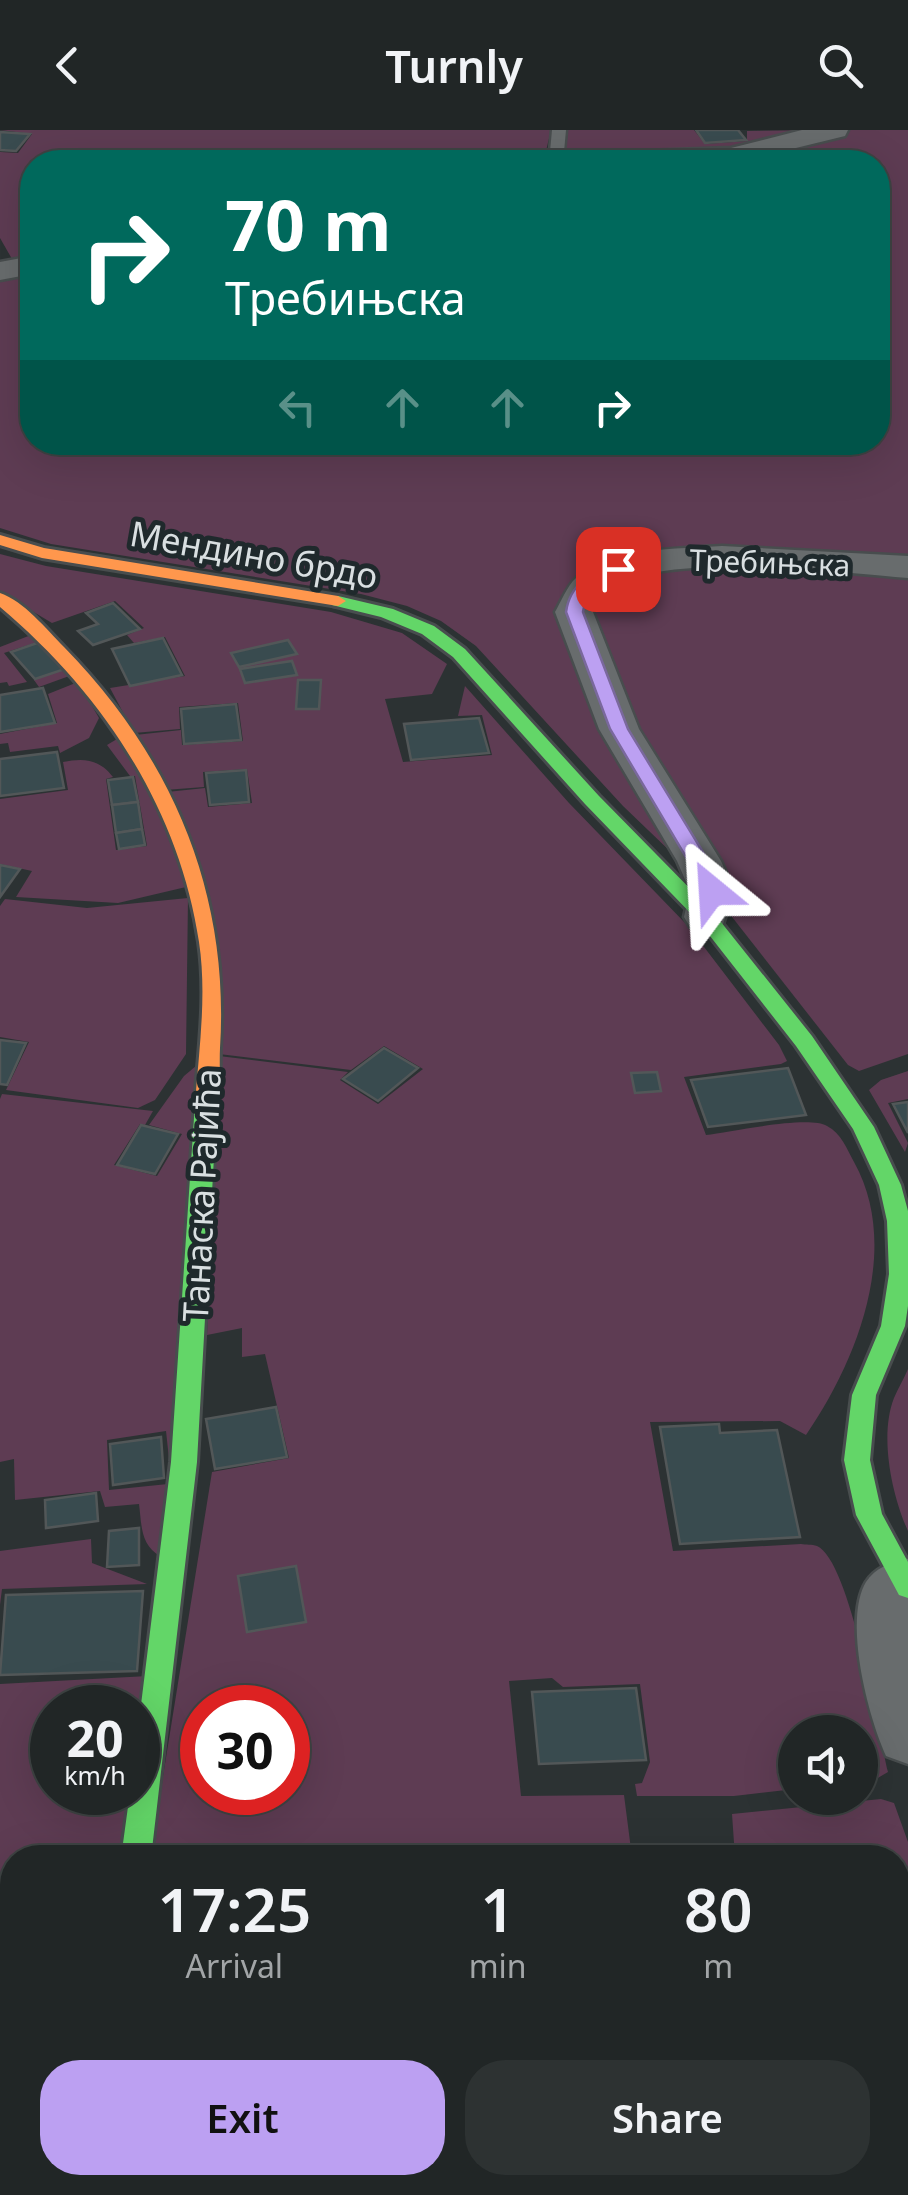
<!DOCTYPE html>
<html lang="en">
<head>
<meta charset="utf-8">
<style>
	:root { --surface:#212626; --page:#2d3232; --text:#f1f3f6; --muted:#a2a5a7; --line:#3e4343; --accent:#bca0f2 }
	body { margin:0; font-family:"Noto Sans",sans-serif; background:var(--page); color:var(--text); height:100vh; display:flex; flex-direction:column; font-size:38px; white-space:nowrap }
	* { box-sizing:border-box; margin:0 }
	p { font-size:32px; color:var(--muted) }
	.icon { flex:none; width:55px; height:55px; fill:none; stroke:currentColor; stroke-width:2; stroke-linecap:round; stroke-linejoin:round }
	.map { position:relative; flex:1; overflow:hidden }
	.panel { position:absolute; left:0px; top:1715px; width:910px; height:350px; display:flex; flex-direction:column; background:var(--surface); border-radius:40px 40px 0 0; box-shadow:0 10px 40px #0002,0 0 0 2px var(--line) }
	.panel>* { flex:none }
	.hud { position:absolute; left:20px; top:20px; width:870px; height:305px; border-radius:40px; box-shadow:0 10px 40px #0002,0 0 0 2px var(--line); background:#00695c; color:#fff; overflow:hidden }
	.buttons { position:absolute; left:778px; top:1585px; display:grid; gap:20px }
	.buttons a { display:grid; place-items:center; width:100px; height:100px; border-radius:50%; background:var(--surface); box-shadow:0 10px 40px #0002,0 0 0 2px var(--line); font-size:50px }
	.speed { position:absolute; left:30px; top:1555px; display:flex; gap:20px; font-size:50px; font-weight:700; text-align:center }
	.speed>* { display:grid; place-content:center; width:130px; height:130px; border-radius:50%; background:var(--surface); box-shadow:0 10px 40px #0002,0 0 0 2px var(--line); line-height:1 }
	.speed small { font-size:25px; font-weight:400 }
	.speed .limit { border:15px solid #d22; background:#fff; color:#111 }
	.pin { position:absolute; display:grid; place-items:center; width:85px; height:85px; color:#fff; margin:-42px; border-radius:20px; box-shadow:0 5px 15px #0006 }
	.me { position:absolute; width:110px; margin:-55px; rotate:333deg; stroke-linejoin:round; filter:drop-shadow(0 0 8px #0008) }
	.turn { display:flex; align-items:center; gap:35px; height:210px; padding:0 40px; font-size:45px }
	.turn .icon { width:130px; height:130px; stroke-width:2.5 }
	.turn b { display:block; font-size:70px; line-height:85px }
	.lanes { display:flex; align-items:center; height:95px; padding:0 40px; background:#0003; justify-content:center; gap:50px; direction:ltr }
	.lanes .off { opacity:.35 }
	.eta { display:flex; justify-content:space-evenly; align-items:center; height:170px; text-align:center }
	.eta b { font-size:60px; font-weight:600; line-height:70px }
	.action { display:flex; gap:20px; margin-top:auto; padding:20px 40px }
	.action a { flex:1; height:115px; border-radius:40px; background:var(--accent); color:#111; font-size:40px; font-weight:600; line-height:115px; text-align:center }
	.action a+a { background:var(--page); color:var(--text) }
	header { display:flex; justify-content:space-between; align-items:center; height:130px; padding:0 40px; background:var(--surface); font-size:45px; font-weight:600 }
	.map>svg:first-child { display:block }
</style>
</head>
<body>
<header><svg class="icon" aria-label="back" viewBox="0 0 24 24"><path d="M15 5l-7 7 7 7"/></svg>Turnly<svg class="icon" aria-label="search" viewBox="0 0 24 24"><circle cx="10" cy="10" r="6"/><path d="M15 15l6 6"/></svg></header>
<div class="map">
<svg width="908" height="2065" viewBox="0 0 908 2065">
	<rect width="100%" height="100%" fill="#2c3233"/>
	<g fill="#5e3c53" fill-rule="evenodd">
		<path d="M0,0H551L546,21L531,32H32V132L0,138V132L12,129L0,108V22L18,23L32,4Z"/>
		<path d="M568,0H694L705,14L747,11V1L823,0L757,18L572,24L565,19Z"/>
		<path d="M849,0H908V432L764,422L577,448L673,724L623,676L476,516L441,491L407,476L361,464L51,414L0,398V146L32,139V312H878V32H586L746,27Z"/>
		<path d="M0,424L46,436L331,482L402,503L447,534L432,564L385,569L403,632L492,625L482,585L458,586L465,556L569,673L688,796L779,915L787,931L781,934L684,947L706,1005C731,1002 808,985 827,996C841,1003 847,1019 854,1032C902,1118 857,1231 806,1305L780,1291L650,1292L673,1421L801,1414C806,1415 812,1414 817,1416C850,1430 879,1603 888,1642L876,1649L860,1651V1602H795V1659L734,1666H637L635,1654L642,1653L650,1632L640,1554L563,1557L552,1548L509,1551L521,1666L624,1665L632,1727H150L212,1342L289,1328L265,1224L242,1227V1198L207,1205L219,926L348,942L340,950L378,974L423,939L384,916L351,940L219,924L167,662L205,658L208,677L252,673L247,639L203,642L204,657L165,660L135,605L181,600L182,615L243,611L238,573L179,577L180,599L134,603L110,558L185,546L165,507L134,513L127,505L144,498L115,471L52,493L0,462ZM202,1578H288V1662H202Z"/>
		<path d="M746,434L908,443V924L859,941L848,935L725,778L640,616L591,501L592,466L646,441Z"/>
		<path d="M13,491L42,508L72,545L39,557L34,550L66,538L41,511L4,523L27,552L9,556L7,552L0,553V517L31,505Z"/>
		<path d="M78,552L99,588L89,608L60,623L58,616L10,622L8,613L0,614V604L57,593L48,564Z"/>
		<path d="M117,609C143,635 181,720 186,757L118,773L16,767L32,741L0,734V669L68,660L63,632C84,628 99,629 113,647L106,649L116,720L147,716L135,646H130L107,615Z"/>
		<path d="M188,768L186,924L155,970L138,978L6,960L29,912L0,907V776L5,769L87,778Z"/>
		<path d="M196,936L195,1022L170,1338L166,1301L107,1310L109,1360L168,1354L161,1427C140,1414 142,1397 139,1374L105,1377L100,1361L15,1370L14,1329L0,1332V969L2,964L153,981L145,995L140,994L114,1035L157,1046L182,1004L149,995L184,946Z"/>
		<path d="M908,941V969L888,973L908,1013L905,1022L869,960L881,950Z"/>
		<path d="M908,1239V1401C892,1366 879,1306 894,1268C898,1258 904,1249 908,1239Z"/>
		<path d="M91,1409L92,1433L147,1454L2,1459L0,1475V1421Z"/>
		<path d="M148,1546L138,1618V1578H52V1662L132,1663L124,1727L12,1728V2052L106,2053V2065H0V1554Z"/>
		<path d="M881,1669L894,1673L908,1712V1920H898V1728L735,1727L732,1684Z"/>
		<path d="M898,2025L908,2026V2065H133L134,2052H898Z"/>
	</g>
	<g fill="#394b4f" stroke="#525758" stroke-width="2.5">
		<path d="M696,0H738L746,10L705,13Z"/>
		<path d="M0,2L30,4L16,21L0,20Z"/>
		<path d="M32,57V82L25,83L21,58Z"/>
		<path d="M113,473L140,499L93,515L78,501L98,494L86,483Z"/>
		<path d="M163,508L182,545L130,556L112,519Z"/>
		<path d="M288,510L297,524L239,537L231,523Z"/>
		<path d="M40,512L65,539L35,549L11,522Z"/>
		<path d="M292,531L297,545L245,553L240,539Z"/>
		<path d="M298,550H321L319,579H296Z"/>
		<path d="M43,558L55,593L0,602V565Z"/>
		<path d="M236,574L241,610L184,614L181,579Z"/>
		<path d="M479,588L489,623L411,630L404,594Z"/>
		<path d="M57,622L64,658L0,666V629Z"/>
		<path d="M246,640L249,672L210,675L206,643Z"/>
		<path d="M133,647L138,672L112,675L108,650Z"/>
		<path d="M138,672L142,699L116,703L112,675Z"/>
		<path d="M142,699L145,715L119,719L116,703Z"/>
		<path d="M0,735L20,739L0,767Z"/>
		<path d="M0,910L26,913L7,955L0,954Z"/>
		<path d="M384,918L418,938L378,971L343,949Z"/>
		<path d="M788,938L806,985L708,997L691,950Z"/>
		<path d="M657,942L661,961L635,963L631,943Z"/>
		<path d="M908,972V1003L893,974Z"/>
		<path d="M141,995L178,1004L155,1044L117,1035Z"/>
		<path d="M276,1277L287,1327L215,1339L206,1289Z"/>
		<path d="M719,1294L720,1303L777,1300L800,1407L680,1414L660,1297Z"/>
		<path d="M161,1307L164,1348L113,1355L110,1314Z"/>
		<path d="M96,1363L98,1391L46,1398L45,1370Z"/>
		<path d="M139,1398V1435L107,1437L109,1401Z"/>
		<path d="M296,1436L306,1492L247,1502L238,1446Z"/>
		<path d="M143,1461L137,1541L0,1545L6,1465Z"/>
		<path d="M636,1558L646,1630L539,1634L532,1562Z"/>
		<rect x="898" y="1929" width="10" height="92"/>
	</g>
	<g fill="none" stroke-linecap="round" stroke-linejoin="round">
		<g stroke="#484d4e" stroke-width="5">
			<path id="lane" d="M552,0H566L563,32H549Z"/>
		</g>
		<g stroke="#484d4e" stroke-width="5">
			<g id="street">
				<path d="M802,0H848L845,6L738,32H546L560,24L731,18Z"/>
				<path d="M32,126V144L0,150V132Z"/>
				<path d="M722,416L908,426V448C842,443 655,419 605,462C600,467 596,476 593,482L639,599L721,731L734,761L722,797L706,801L690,797L684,787L690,761L677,731L599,599L555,482C561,472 567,456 576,448C611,417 678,419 722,416Z"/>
				<path d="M905,1428L908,1429V1634L886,1626C868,1587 843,1490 866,1452C875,1438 890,1433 905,1428Z"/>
				<path d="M83,2052H155L156,2065H82Z"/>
			</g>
		</g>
		<g stroke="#484d4e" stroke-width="6">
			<g id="fast">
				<path d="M338,466L393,479L434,496L465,519L599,666L713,782L812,906L874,997L901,1055L908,1081V1176L905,1196L876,1265L870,1330L882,1384L908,1432V1468L899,1465L856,1385L844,1330L852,1265L881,1196L889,1144L887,1091L879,1055L853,999L796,916L699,792L585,674L453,527L422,504L381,487L332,475V467Z"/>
				<path d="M206,965L217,973L197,1332L151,1728H121L130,1662H138V1599L171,1332L195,973Z"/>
			</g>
		</g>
		<g stroke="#484d4e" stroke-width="6">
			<g id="slow">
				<path d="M0,405L44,418L338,466L346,471L338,476L42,428L0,415Z"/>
				<path d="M0,463C24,471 46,499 64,517C172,627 230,763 220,918C219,937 222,962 214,978L206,981L195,973C199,920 207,865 199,812C179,678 102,563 0,477Z"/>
			</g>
		</g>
		<use href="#lane" fill="#686c6d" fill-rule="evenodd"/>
		<use href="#street" fill="#686c6d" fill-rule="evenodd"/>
		<use href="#fast" fill="#63d668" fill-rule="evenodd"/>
		<use href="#slow" fill="#ff974d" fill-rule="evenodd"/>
	</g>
	<path fill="#bca0f2" stroke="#7a689d" stroke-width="2.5" d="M618,434L626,439L624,442C603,452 586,457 583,482L628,599L709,732L722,761L720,766H705L689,732L610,599L566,482C570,453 592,442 618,434Z"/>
	<g text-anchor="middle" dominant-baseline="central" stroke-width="10" stroke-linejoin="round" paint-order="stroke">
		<g font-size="30" fill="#d9dfe1" stroke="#1f292c">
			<text transform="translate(770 432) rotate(2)">Требињска</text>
		</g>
		<g font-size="35" fill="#d9dfe1" stroke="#1f292c">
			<text transform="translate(254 424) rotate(10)">Мендино брдо</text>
			<text transform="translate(201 1065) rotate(-87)">Танаска Рајића</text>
		</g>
	</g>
</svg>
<div class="buttons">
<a><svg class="icon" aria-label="sound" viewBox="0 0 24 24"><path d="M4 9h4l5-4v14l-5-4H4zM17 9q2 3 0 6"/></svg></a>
</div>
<div class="speed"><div>20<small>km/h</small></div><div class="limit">30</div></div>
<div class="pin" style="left:618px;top:439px;background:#d93025"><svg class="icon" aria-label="arrive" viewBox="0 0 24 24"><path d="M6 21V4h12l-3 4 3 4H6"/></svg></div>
<svg class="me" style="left:712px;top:761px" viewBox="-20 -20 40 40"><path d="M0-17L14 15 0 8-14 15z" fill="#bca0f2" stroke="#fff" stroke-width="4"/></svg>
<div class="hud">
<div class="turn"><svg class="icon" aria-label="right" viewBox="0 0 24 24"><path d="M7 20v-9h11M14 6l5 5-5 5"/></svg><div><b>70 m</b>Требињска</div></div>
<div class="lanes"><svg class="icon off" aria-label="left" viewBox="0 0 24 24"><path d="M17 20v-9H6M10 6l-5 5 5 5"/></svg><svg class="icon off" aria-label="ahead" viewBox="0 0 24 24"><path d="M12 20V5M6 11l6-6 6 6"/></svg><svg class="icon off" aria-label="ahead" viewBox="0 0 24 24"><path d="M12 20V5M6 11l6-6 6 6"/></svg><svg class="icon" aria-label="right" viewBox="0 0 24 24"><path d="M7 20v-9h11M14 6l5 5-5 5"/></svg></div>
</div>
<section class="panel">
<div class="eta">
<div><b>17:25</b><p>Arrival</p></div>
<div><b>1</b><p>min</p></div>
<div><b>80</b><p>m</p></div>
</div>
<div class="action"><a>Exit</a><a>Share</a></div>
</section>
</div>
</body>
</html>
